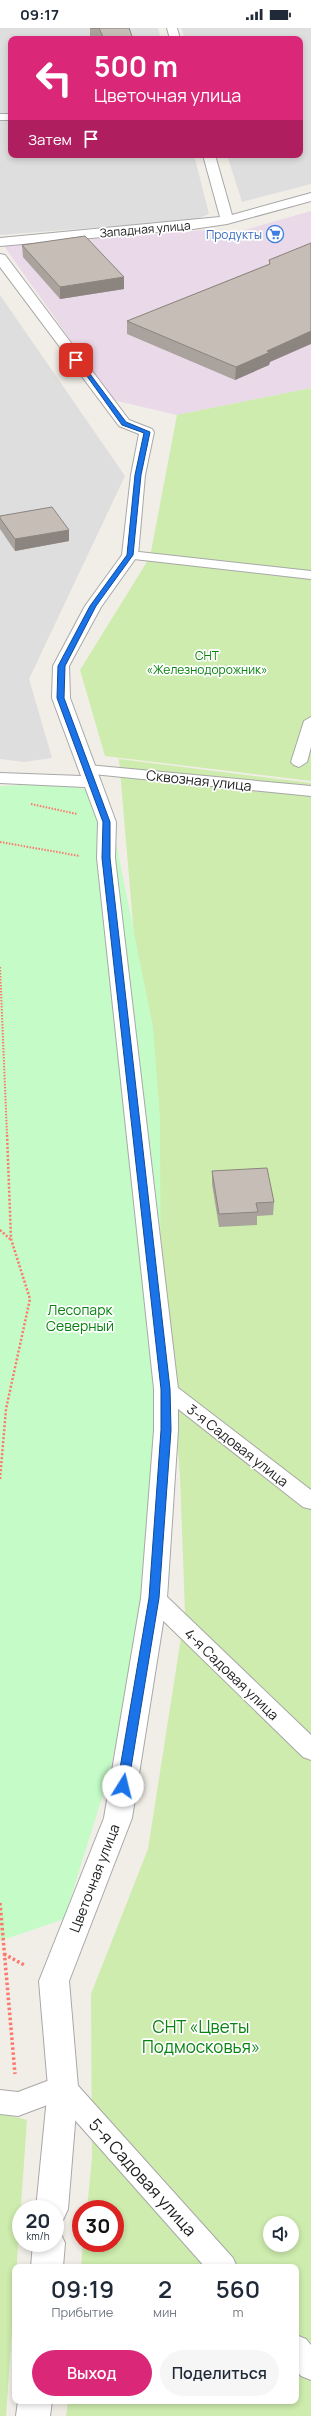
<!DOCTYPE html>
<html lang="ru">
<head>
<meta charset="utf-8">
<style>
	:root { --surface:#fff; --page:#f6f6f7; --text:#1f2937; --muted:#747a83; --accent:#db2777 }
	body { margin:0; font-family:Manrope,sans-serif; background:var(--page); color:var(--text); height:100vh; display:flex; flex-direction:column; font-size:15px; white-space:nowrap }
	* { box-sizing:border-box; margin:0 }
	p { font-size:13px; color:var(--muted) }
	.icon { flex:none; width:22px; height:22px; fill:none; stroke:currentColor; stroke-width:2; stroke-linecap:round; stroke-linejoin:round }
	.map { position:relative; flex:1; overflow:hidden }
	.side { position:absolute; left:12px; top:2236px; width:287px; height:140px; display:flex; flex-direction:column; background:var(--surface); border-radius:8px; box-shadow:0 2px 6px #0003 }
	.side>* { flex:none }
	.banner { position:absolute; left:8px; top:8px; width:295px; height:122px; border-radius:8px; box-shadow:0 2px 6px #0003; background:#db2777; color:#fff; overflow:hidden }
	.controls { position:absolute; left:263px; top:2188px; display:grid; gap:8px }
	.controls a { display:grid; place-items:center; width:36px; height:36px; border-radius:50%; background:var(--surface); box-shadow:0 2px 6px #0003; font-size:20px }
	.speed { position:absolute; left:12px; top:2172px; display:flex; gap:8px; font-size:20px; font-weight:700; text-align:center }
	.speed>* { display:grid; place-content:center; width:52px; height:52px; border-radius:50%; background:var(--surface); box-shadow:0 2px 6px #0003; line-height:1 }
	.speed small { font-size:10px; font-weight:400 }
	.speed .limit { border:6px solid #d22; background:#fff; color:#111 }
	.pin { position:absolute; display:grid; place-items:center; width:34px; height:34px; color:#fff; margin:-17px; border-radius:8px; box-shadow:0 2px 6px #0006 }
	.me { position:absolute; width:44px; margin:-22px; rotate:9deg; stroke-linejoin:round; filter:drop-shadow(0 0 3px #0008) }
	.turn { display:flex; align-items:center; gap:14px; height:84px; padding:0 20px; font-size:18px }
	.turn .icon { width:52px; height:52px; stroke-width:2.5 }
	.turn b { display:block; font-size:28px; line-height:34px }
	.then { display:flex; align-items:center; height:38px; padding:0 20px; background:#0003; gap:8px; font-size:15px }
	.eta { display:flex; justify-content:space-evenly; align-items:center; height:68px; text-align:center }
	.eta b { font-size:24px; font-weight:600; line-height:28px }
	.button { display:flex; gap:8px; margin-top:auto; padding:8px 20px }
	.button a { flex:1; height:46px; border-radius:24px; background:var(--accent); color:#fff; font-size:16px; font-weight:600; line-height:46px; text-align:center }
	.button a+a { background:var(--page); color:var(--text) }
	.status { display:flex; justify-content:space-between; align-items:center; height:28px; padding:0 20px; background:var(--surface); direction:ltr }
	.status svg { height:11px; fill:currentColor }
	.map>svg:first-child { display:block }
</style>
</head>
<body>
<div class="status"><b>09:17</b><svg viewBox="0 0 49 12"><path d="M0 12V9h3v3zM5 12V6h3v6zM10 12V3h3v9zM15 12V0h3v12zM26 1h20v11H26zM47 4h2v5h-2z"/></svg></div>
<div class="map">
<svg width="311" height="2388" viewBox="0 0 311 2388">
	<rect width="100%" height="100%" fill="#f1eee7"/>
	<g fill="#dfdede">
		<path d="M0,0H158L161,11H11V85H0Z"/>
		<path d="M181,0H311V156L242,174L227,127H300V11H185Z"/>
		<path d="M0,93H11V127H194L209,186L194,192L0,207Z"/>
		<path d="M0,267L125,448L29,651L52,730L24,734L0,731Z"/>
	</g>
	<path fill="#ead9e8" d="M311,183V360L177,387L113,372L4,218L204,202L223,208Z"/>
	<g fill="#cdecad" fill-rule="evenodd">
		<path d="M311,360V753L105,728L80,642L150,529L177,387Z"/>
		<path d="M119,731L311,755V2388H66L68,2373H296V2239H81L83,2215H115V2181H87L92,2130L91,1966L148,1821L185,1584L180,1447ZM270,2195H292V2217H270Z"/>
		<path d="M0,2085L27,2092L6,2388H0Z"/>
	</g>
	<path fill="#c4fbc7" d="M69,755L96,766L110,785L153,999L160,1090L162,1488L110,1744L64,1891L0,1913V758Z"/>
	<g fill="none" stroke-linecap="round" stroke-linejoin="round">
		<g stroke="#a8a8a8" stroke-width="2">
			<g id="lane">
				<path d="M130,523L311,543V551L125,530L123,527L125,524Z"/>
				<path d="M311,689V719L307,734L299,739L294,737L291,734L304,693Z"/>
				<path d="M88,737L311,758V768L83,745L80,742L83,739Z"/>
				<path d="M166,1354L173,1356L311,1462V1481L303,1479L159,1366L156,1361L159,1356Z"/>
				<path d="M154,1561L162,1564L311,1707V1732L303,1729L146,1576L143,1570L146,1564Z"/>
				<path d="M63,2047L72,2051L233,2230L237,2239H205L58,2073L18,2088L0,2086V2062L18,2064Z"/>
				<path d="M296,2307L306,2311L311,2317V2352L301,2348L296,2342Z"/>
			</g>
		</g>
		<g stroke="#a8a8a8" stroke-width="2">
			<g id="street">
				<path d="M167,0H177L180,11H170Z"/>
				<rect x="0" y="86" width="11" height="6"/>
				<path d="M203,127H215L232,187L311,165V173L227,196L193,201L0,218V210L220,189Z"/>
				<path d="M0,226L5,227L129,392L152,401L154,404L145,447L138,527L101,579L69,638L70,670L116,794L115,830L178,1361V1402L167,1570L132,1790L69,1953L78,2059L68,2181L63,2192L55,2195V2181H36L48,2059L39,1953L104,1790L141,1570L154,1402V1361L97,830L98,794L85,759L0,755V745L81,748L52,670L53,638L85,578L122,527L131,447L139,406L119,398L0,239Z"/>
				<path d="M55,2202L60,2204L65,2215L63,2239H31L33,2215H55Z"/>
				<path d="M18,2373H52L50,2388H16Z"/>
			</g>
		</g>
		<g stroke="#fd786c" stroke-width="2" stroke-dasharray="1.5 1.5" stroke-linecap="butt">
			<path d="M31,776L77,786"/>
			<path d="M0,814L80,828"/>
			<path d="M0,939L7,1107"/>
		</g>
		<g stroke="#fd786c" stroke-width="2.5" stroke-dasharray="2 2" stroke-linecap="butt">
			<path d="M0,1202L10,1211"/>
			<path d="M0,1451L6,1381L30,1271L11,1211L7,1106"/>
		</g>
		<g stroke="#fd786c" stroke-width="3.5" stroke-dasharray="2.5 2.5" stroke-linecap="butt">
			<path d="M0,1875L15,2046"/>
			<path d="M4,1926L26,1938"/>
		</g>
		<use href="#lane" fill="#fff" fill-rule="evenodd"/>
		<use href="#street" fill="#fff" fill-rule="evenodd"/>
	</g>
	<g fill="#aaa39d">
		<path d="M90,0H129L133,11H101L99,8H90Z"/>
		<path d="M311,215L270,334L269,337L235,352L127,306V293L269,236V232Z"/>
		<path d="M22,217L124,249V261L60,271L23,229Z"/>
		<path d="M0,488L69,502V513L15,523L0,501Z"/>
		<path d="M212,1143L274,1174L273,1187L257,1188V1197L219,1199L212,1156Z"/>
	</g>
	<g fill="#8b847f">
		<path d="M124,249V261L60,271V259Z"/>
		<path d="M311,303V316L270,334L269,337L235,352L236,339L267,323Z"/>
		<path d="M69,502V513L15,523V511Z"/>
	</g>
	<g fill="#c6bdb6" stroke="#8b847f">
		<path d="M90,0H129L133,11H104L99,0Z"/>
		<path d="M85,208L124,249L60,259L22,217Z"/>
		<path d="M311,215V303L267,323L270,324L236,339L127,293L270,236L269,232Z"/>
		<path d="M52,479L69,502L15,511L0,490V488Z"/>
		<path d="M267,1140L274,1174L256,1175L258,1184L219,1186L212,1143Z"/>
	</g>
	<path fill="#1a73e8" stroke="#114b97" d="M74,330H78L126,394L150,404L141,447L133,527L96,578L65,638L64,670L110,794V830L170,1361L171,1402L159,1570L128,1758L123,1763L117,1758L149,1570L161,1402V1361L102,830L103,794L57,670L58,638L90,578L127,527L135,447L144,405L122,397Z"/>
	<defs>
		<g id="supermarket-ring" transform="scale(0.9)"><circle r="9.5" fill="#fff" stroke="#3f7fe0" stroke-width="1.5"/><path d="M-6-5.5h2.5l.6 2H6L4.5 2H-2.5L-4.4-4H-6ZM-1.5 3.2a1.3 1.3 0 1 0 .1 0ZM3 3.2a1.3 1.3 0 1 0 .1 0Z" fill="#3f7fe0"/></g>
	</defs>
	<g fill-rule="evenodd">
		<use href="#supermarket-ring" x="275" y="206"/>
	</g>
	<g text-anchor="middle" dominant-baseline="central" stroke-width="3.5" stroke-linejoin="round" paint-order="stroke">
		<g font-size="12" fill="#212121" stroke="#fff">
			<text transform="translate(145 201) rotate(-5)">Западная улица</text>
		</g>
		<g font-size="12" fill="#366cbe" stroke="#fff" text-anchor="end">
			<text x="262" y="206">Продукты</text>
		</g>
		<g font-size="12" fill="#098410" stroke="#fff">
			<text x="207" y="627">СНТ<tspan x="207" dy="14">«Железнодорожник»</tspan></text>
		</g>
		<g font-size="14" fill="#212121" stroke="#fff">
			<text transform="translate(199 752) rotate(6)">Сквозная улица</text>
			<text transform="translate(238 1417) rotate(38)">3-я Садовая улица</text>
			<text transform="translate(232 1646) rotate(44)">4-я Садовая улица</text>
			<text transform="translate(94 1850) rotate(-69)">Цветочная улица</text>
		</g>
		<g font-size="14" fill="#098410" stroke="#fff">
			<text x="80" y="1281">Лесопарк<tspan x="80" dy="16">Северный</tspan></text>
		</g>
		<g font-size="17" fill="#098410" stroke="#fff">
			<text x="201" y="1998">СНТ «Цветы<tspan x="201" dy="20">Подмосковья»</tspan></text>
		</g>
		<g font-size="17" fill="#212121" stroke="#fff">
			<text transform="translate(143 2149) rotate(48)">5-я Садовая улица</text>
		</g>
	</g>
</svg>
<div class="controls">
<a><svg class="icon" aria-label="sound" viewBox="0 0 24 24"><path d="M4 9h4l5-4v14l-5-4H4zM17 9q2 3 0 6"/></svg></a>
</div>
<div class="speed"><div>20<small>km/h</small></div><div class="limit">30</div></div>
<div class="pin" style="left:76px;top:332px;background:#d93025"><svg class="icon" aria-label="arrive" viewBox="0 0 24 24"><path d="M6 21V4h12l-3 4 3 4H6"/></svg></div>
<svg class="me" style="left:123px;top:1758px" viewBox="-20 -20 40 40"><circle r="19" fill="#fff"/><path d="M0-13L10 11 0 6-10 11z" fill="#1a73e8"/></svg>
<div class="banner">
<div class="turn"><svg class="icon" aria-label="left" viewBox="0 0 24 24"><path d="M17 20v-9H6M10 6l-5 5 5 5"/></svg><div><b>500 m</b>Цветочная улица</div></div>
<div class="then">Затем<svg class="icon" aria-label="arrive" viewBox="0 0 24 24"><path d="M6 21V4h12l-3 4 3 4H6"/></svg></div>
</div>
<section class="side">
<div class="eta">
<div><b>09:19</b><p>Прибытие</p></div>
<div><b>2</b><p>мин</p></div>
<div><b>560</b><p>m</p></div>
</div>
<div class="button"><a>Выход</a><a>Поделиться</a></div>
</section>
</div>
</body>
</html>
